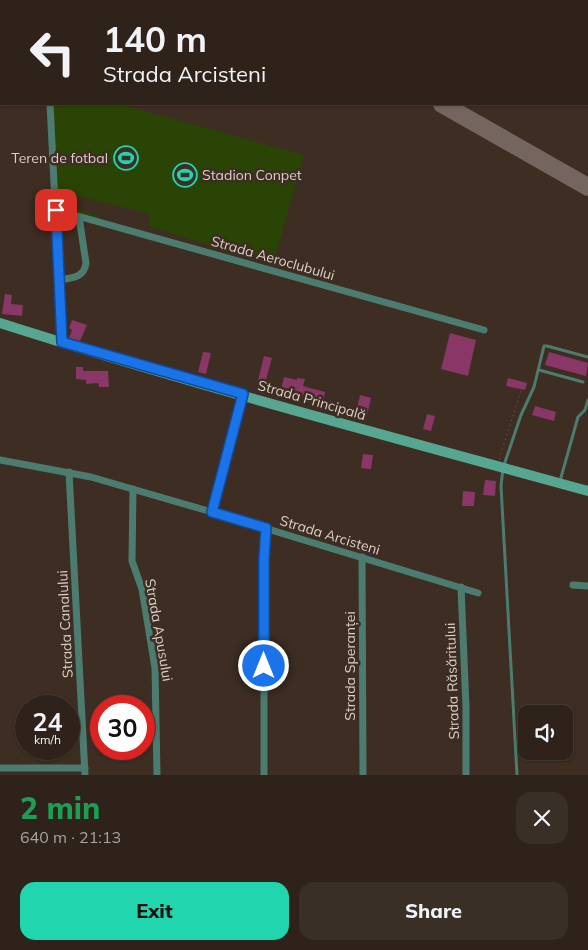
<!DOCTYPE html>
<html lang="en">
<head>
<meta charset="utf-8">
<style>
	:root { --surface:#2e221a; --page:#3a2f27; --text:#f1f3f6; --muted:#a7a4a2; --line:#493f39; --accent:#21d5af }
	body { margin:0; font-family:Mulish,sans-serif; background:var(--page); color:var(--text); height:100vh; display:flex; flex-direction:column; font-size:19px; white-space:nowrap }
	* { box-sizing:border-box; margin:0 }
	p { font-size:16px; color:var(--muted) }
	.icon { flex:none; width:28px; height:28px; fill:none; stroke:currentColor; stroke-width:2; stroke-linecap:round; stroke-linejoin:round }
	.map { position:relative; height:775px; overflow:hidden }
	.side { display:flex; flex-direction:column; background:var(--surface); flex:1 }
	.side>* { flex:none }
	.hud { position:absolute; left:0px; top:0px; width:589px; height:105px; box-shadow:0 1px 4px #0004,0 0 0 1px var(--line); background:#2e221a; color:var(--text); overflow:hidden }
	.controls { position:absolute; left:518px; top:705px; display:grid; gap:10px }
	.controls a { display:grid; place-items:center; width:55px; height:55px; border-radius:10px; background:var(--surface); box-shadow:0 1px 4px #0004,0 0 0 1px var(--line); font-size:25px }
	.speed { position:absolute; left:15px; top:695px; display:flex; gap:10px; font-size:25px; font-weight:700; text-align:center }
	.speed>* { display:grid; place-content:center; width:65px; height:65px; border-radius:50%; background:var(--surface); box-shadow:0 1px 4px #0004,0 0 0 1px var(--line); line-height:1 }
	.speed small { font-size:12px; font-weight:400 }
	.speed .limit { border:8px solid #d22; background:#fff; color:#111 }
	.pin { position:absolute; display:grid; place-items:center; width:42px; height:42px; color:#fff; margin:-21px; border-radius:10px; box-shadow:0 2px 8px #0006 }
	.me { position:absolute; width:55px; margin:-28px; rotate:0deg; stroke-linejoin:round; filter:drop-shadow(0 0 4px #0008) }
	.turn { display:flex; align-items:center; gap:18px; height:105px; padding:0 20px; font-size:22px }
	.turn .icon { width:65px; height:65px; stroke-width:2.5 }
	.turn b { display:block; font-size:35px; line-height:42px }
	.round { display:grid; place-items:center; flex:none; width:52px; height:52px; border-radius:15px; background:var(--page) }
	.summary { display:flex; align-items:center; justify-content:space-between; height:85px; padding:0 20px }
	h1 { font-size:30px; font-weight:800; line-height:38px; color:#1e9e55 }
	.cta { display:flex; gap:10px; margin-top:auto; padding:10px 20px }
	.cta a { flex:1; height:58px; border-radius:15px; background:var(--accent); color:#111; font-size:20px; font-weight:800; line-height:58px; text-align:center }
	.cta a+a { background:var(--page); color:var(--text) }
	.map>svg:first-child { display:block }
</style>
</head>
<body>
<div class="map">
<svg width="588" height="775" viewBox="0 0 588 775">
	<rect width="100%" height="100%" fill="#3d2d23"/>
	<path fill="#2a4405" d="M51,104H119L304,155L273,265L148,226L150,214L75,195L76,208L81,209V211L97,215L99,217L98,220L66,214L57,206Z"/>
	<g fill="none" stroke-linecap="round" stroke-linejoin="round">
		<g stroke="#74665e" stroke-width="18">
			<path d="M263,0L265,1"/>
			<path d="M442,104L588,187"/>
		</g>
		<path stroke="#74665e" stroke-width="45" d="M434,0L437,1"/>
	</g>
	<g fill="#883767">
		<path d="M5,294L12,295L11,304L23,305L22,316L2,314Z"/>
		<path d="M72,320L87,325L80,341L69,338L72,330L69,328Z"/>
		<path d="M450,333L476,340L468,376L441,369Z"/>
		<path d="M203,352L211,353L206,374L198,372Z"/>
		<path d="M549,352L588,363L586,376L545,365Z"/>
		<path d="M264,356L272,358L264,387L257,385Z"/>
		<path d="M76,367H83V371H108L109,387H99L98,383L86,384V380L76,379Z"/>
		<path d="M284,377L297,380V378L305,379L303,386L325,392L322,408L315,406L316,401L306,399V396L281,390Z"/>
		<path d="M508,378L527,383L525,390L506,386Z"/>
		<path d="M360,395L371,398L367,416L356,413Z"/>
		<path d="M535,406L556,412L554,421L532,415Z"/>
		<path d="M427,414L435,416L431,431L423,429Z"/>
		<path d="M363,454L373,455L371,469L361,468Z"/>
		<path d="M485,480L496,481L495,496L483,495Z"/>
		<path d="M463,491L475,492L474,506H462Z"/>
	</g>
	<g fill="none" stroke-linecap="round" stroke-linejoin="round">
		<path stroke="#74665d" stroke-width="1" stroke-dasharray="1 4" stroke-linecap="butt" d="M499,459L521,391"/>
		<g stroke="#4c7c6f" stroke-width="3">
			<path d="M539,370L583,382"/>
			<path d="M560,481L578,417L585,410L588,400"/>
			<path d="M517,775L501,486L503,468L521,415L534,387L544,346H547L588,357"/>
		</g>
		<g stroke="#4c7c6f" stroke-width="7">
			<path d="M54,0V1"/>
			<path d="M0,27H1"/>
			<path d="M50,104L62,342"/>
			<path d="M56,210L484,330"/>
			<path d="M59,280C72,278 84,278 86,263L79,217"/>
			<path d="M0,460L91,477L212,512L478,593"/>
			<path d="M69,472L85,775"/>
			<path d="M133,489L132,561L142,589L155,668L157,775"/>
			<path d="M212,512L243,394"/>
			<path d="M362,557L363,775"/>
			<path d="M573,585L588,586"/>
			<path d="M461,587L466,707V775"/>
			<path d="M0,768H85"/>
			<path d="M264,775V559L266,528"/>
		</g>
		<path stroke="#56a692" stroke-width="10" d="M0,323C194,385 392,437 588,491"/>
	</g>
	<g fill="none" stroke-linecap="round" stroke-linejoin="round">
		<g stroke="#114b97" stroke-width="12">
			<path id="route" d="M56,210L62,342L243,394L212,512L266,528L264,559V666"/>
		</g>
		<use href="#route" stroke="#1a73e8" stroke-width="9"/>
	</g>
	<defs>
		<g id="stadium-ring" transform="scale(1.25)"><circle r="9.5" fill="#3d2d23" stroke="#21d5af" stroke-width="1.5"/><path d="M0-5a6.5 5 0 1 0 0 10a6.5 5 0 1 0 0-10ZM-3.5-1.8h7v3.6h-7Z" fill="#21d5af"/></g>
	</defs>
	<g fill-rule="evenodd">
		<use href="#stadium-ring" x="126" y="158"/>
		<use href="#stadium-ring" x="185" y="175"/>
	</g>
	<g text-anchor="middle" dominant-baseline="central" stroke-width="5" stroke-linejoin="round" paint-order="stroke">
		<g font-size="14" fill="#dacfc9" stroke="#3d2d23" text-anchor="end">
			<text x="108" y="158">Teren de fotbal</text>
			<text x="202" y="175" text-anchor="start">Stadion Conpet</text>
		</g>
		<g font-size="14" fill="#dacfc9" stroke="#3d2d23">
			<text transform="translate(273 258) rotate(16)">Strada Aeroclubului</text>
			<text transform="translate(312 400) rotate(16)">Strada Principală</text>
			<text transform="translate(330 535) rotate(17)">Strada Arcisteni</text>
			<text transform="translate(65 624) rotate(-93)">Strada Canalului</text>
			<text transform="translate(159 630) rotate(80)">Strada Apusului</text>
			<text transform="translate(350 666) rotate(-90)">Strada Speranței</text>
			<text transform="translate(452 681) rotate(-92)">Strada Răsăritului</text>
		</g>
	</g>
</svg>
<div class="controls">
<a><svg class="icon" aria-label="sound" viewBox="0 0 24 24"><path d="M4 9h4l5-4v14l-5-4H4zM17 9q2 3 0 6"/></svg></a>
</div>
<div class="speed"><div>24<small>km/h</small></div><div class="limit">30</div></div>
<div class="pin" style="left:56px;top:210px;background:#d93025"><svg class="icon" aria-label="arrive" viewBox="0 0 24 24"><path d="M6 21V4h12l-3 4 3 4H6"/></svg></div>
<svg class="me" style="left:264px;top:666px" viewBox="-20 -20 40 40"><circle r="17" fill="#1a73e8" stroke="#fff" stroke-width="3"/><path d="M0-11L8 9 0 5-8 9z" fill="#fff"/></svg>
<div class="hud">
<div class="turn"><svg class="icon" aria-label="left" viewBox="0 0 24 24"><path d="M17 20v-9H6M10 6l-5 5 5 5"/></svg><div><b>140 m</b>Strada Arcisteni</div></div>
</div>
</div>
<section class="side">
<div class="summary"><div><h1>2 min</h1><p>640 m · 21:13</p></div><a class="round"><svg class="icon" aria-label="close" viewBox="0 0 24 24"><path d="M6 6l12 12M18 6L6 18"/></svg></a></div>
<div class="cta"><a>Exit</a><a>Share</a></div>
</section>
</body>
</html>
